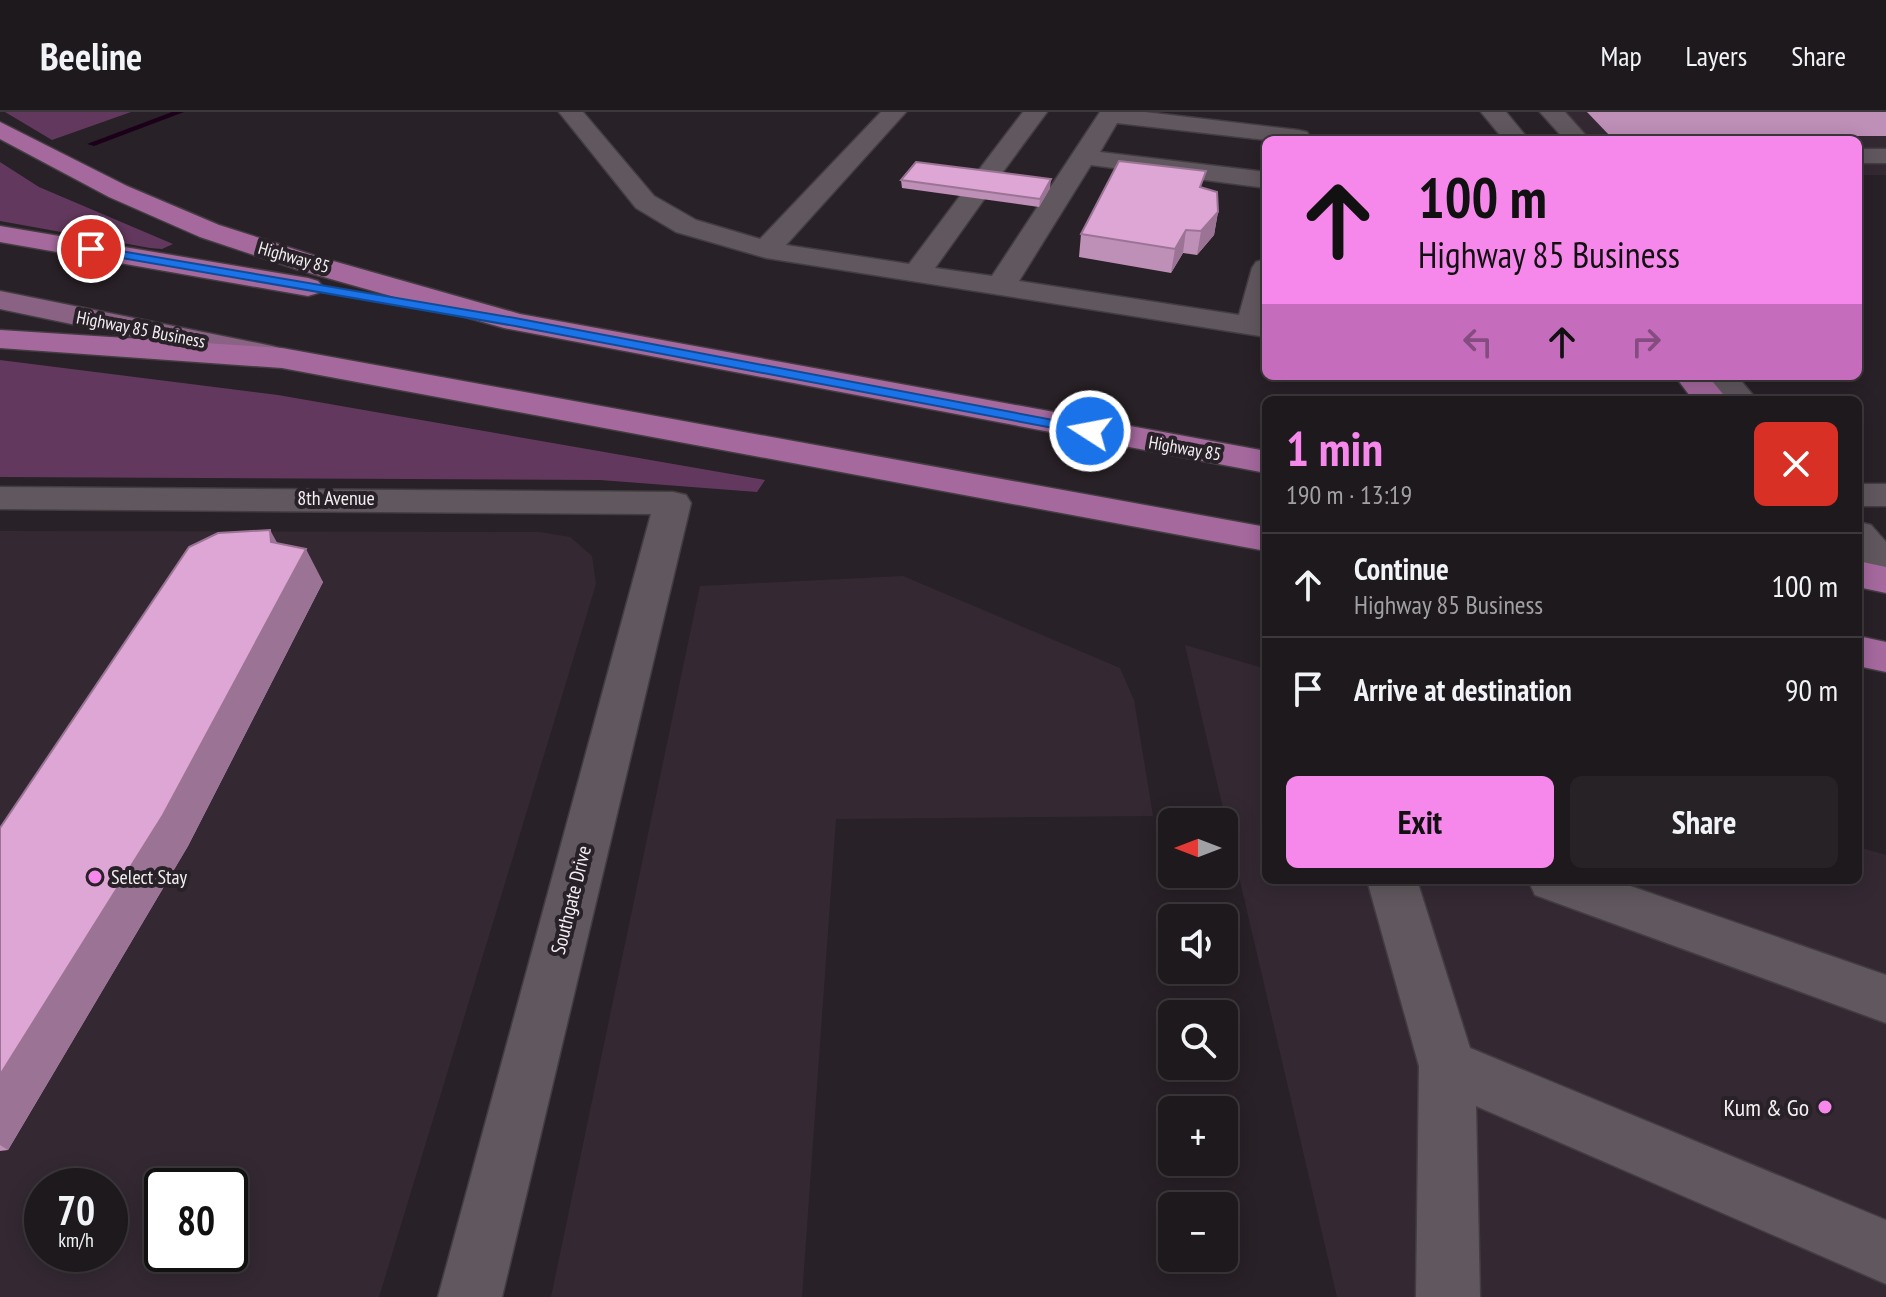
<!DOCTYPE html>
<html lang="en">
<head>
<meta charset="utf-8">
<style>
	:root { --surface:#1e191d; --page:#262226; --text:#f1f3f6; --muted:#a1a0a4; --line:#3c383b; --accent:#f788eb }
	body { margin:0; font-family:"PT Sans Narrow",sans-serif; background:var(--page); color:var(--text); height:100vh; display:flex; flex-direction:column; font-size:30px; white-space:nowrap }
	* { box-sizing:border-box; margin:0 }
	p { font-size:26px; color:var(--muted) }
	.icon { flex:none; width:44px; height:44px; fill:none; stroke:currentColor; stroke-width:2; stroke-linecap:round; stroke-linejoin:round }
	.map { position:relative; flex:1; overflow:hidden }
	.details { position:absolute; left:1262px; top:284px; width:600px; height:488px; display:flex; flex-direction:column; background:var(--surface); border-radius:12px; box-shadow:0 4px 20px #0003,0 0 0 2px var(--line) }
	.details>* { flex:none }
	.top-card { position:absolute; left:1262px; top:24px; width:600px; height:244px; border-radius:12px; box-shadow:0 4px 20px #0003,0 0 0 2px var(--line); background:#f788eb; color:#111; overflow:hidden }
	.needle { width:52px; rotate:270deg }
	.buttons { position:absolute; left:1158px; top:696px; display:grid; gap:16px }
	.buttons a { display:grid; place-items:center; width:80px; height:80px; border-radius:12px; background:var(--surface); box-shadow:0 4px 20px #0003,0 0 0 2px var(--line); font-size:40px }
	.speed { position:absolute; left:24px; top:1056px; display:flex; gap:16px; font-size:40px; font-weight:700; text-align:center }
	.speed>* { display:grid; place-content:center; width:104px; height:104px; border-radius:50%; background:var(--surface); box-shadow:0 4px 20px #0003,0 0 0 2px var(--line); line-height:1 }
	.speed small { font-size:20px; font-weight:400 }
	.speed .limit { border:4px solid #111; border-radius:12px; background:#fff; color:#111 }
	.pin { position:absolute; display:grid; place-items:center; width:68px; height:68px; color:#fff; margin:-34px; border:4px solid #fff; border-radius:50%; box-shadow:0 2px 8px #0007 }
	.me { position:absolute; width:88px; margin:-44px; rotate:281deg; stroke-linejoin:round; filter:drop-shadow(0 0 6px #0008) }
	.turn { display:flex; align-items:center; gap:28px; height:168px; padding:0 24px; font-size:36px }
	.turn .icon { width:104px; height:104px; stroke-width:2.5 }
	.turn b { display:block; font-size:56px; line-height:68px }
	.lanes { display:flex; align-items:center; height:76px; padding:0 24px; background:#0003; justify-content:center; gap:40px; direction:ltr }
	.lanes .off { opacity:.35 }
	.round { display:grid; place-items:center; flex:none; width:84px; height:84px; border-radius:12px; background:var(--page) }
	.summary { display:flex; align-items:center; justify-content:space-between; height:136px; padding:0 24px }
	h1 { font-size:48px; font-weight:700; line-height:60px; color:var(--accent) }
	.cta { display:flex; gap:16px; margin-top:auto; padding:16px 24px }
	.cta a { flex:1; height:92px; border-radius:12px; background:var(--accent); color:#111; font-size:32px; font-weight:700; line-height:92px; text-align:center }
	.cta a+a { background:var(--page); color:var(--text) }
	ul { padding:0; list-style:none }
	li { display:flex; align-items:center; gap:24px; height:104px; padding:0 24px; border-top:2px solid var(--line) }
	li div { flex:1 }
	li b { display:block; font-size:30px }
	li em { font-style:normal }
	header { display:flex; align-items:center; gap:48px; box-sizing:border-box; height:112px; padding:0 40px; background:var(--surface); border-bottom:2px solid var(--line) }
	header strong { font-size:38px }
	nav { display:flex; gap:44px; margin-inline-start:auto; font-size:28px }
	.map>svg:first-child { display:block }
</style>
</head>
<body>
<header>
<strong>Beeline</strong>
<nav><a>Map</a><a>Layers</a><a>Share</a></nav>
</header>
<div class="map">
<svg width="1886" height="1185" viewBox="0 0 1886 1185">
	<rect width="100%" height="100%" fill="#282127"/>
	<g fill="#342933" fill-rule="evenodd">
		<path d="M1538,0H1886V63H1858V28H1564Z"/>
		<path d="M0,419L540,420L570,425L592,444L596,472L379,1185H0ZM42,1074H110V1142H42ZM162,1074H230V1142H162Z"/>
		<path d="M903,464L1120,556L1134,588L1153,704L836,707L802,1185H551L700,474Z"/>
		<path d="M1185,533L1266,557V768H1858V735L1886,743V1185H1337Z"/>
	</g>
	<g fill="#63385e">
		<path d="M5,0H131L52,28Z"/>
		<path d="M0,50L39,75L173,132L162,137L150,136L0,109Z"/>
		<path d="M0,248L278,283L765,368L757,380L600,368L0,365Z"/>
	</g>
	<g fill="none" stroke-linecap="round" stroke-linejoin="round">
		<path fill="#1c001a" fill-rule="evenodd" d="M172,0H184L94,34L87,32Z"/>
		<g stroke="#433d42" stroke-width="3">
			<g id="minor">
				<path d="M559,0H583L654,84L696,108L760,127L881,0H906L786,133L909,152L963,80H981L985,86L935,156L992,164L1100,0H1145L1298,18L1307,20L1310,25L1308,28H1266L1117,11L1100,40L1266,60V76L1091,53L1019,169L1239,203L1252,156L1256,150L1266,147V225L766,146L676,120L636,96Z"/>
				<path d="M1023,0H1047L994,72H976L972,67Z"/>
				<path d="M1481,0H1506L1529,28H1504Z"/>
				<path d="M1540,0H1565L1590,28H1565Z"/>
				<rect x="1858" y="37" width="28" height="14"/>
				<path d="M1703,264H1737L1757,288H1722Z"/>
				<rect x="1858" y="372" width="28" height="22"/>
				<path d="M0,375L673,380L686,383L691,391L502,1185H438L651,402L0,397Z"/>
				<path d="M1858,410L1871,413L1886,430V467L1872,463L1858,446Z"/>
				<path d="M1367,768H1417L1470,936L1886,1108V1172L1476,994L1480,1185H1416L1419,954Z"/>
				<path d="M1528,768H1613L1886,863V911L1535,783Z"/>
			</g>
		</g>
		<g stroke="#433d42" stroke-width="3">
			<path id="major" d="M0,179L272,234L283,237L288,244L283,251L272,254L0,197Z"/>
		</g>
		<g stroke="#433d42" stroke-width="3">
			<g id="highway">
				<path d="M0,10L127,74L219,113L319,145L520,202L1266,339V361L504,216L299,158L200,125L109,85L0,27Z"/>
				<path d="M0,114L308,166L318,169L323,175L318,181L308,184L0,130Z"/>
				<path d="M0,218L282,236L1266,415V439L282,256L0,236Z"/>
				<path d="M1675,264H1708L1728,288H1693Z"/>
				<path d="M1858,449L1886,455V481L1858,475Z"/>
				<path d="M1858,524L1886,530V560L1858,554Z"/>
			</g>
		</g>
		<use href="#minor" fill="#60585e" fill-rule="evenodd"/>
		<use href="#major" fill="#896284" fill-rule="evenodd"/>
		<use href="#highway" fill="#a5699e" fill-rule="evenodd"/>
	</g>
	<g fill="#be8fb7">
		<path d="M1587,0H1886V24H1610Z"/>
		<path d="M901,68L1050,76L1039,95L902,76Z"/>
		<path d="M1204,76L1218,100L1214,123L1197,143L1183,141L1171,161L1079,145L1081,122Z"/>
		<path d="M278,431L323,470L188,734L8,1038L0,1039V716Z"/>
	</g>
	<g fill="#9b7495">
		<path d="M1051,67L1050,76L1039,95L1040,87Z"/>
		<path d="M1218,100L1214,123L1197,143L1201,119Z"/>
		<path d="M1186,118L1183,141L1171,161L1175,137Z"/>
		<path d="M270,418L288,450L271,430Z"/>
		<path d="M306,437L323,470L188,734L8,1038L0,1033V963Z"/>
	</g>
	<g fill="#dda6d5" stroke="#9b7495" stroke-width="2">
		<path d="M1119,49L1206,59L1200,75L1217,80L1218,100L1201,119L1186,118L1175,137L1081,122Z"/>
		<path d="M916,50L1051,67L1040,87L901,68Z"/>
		<path d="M270,418L271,430L306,437L163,703L0,963V716L189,435L218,421Z"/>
	</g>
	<path fill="#1a73e8" stroke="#114b97" stroke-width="2" d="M91,134L515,206L1090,315L1097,319L1090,323L515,214L87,140V135Z"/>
	<g fill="#f788eb" stroke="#282127" stroke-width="3">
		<circle cx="95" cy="765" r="8"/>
		<circle cx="1825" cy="995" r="8"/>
	</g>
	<g text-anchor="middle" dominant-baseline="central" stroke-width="8" stroke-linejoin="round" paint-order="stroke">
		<g font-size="18" fill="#f4eff3" stroke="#282127">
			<text transform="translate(294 145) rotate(16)">Highway 85</text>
			<text transform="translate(141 217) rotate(11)">Highway 85 Business</text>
			<text transform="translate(1185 336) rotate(10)">Highway 85</text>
		</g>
		<g font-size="20" fill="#f4eff3" stroke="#282127">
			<text x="336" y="386">8th Avenue</text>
			<text transform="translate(571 788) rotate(-76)">Southgate Drive</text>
		</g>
		<g font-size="20" fill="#f4eff3" stroke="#282127" text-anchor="start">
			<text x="111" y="765">Select Stay</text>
		</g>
		<g font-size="24" fill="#f4eff3" stroke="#282127" text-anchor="end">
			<text x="1809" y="995">Kum &amp; Go</text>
		</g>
	</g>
</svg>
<div class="buttons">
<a><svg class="needle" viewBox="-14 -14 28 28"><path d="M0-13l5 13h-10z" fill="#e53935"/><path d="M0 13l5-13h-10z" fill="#a1a0a4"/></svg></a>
<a><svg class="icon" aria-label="sound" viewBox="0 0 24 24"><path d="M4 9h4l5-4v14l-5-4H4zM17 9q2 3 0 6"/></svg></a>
<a><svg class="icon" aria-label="search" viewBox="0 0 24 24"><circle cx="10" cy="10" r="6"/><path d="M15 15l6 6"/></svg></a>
<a>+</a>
<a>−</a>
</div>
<div class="speed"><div>70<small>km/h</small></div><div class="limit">80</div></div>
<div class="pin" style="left:91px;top:137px;background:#d93025"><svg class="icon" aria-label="arrive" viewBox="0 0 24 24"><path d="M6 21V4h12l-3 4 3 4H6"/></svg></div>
<svg class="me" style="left:1090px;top:319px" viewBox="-20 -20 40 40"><circle r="17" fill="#1a73e8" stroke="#fff" stroke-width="3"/><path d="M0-11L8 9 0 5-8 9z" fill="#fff"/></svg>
<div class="top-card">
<div class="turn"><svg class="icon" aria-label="ahead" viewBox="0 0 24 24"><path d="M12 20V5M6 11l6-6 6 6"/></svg><div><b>100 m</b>Highway 85 Business</div></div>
<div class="lanes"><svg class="icon off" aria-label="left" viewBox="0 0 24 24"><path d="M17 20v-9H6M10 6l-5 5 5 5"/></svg><svg class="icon" aria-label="ahead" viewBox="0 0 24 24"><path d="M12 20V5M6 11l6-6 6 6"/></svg><svg class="icon off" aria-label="right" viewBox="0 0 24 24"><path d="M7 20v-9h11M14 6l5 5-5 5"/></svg></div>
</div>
<section class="details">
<div class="summary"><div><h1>1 min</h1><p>190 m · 13:19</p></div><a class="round" style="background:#d93025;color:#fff"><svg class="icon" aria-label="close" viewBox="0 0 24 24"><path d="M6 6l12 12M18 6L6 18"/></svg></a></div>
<ul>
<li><svg class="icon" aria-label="ahead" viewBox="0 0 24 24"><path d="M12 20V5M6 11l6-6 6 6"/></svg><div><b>Continue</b><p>Highway 85 Business</p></div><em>100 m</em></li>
<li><svg class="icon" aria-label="arrive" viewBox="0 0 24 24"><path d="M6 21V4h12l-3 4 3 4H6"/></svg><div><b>Arrive at destination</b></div><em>90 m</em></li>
</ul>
<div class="cta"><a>Exit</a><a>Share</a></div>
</section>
</div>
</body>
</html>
